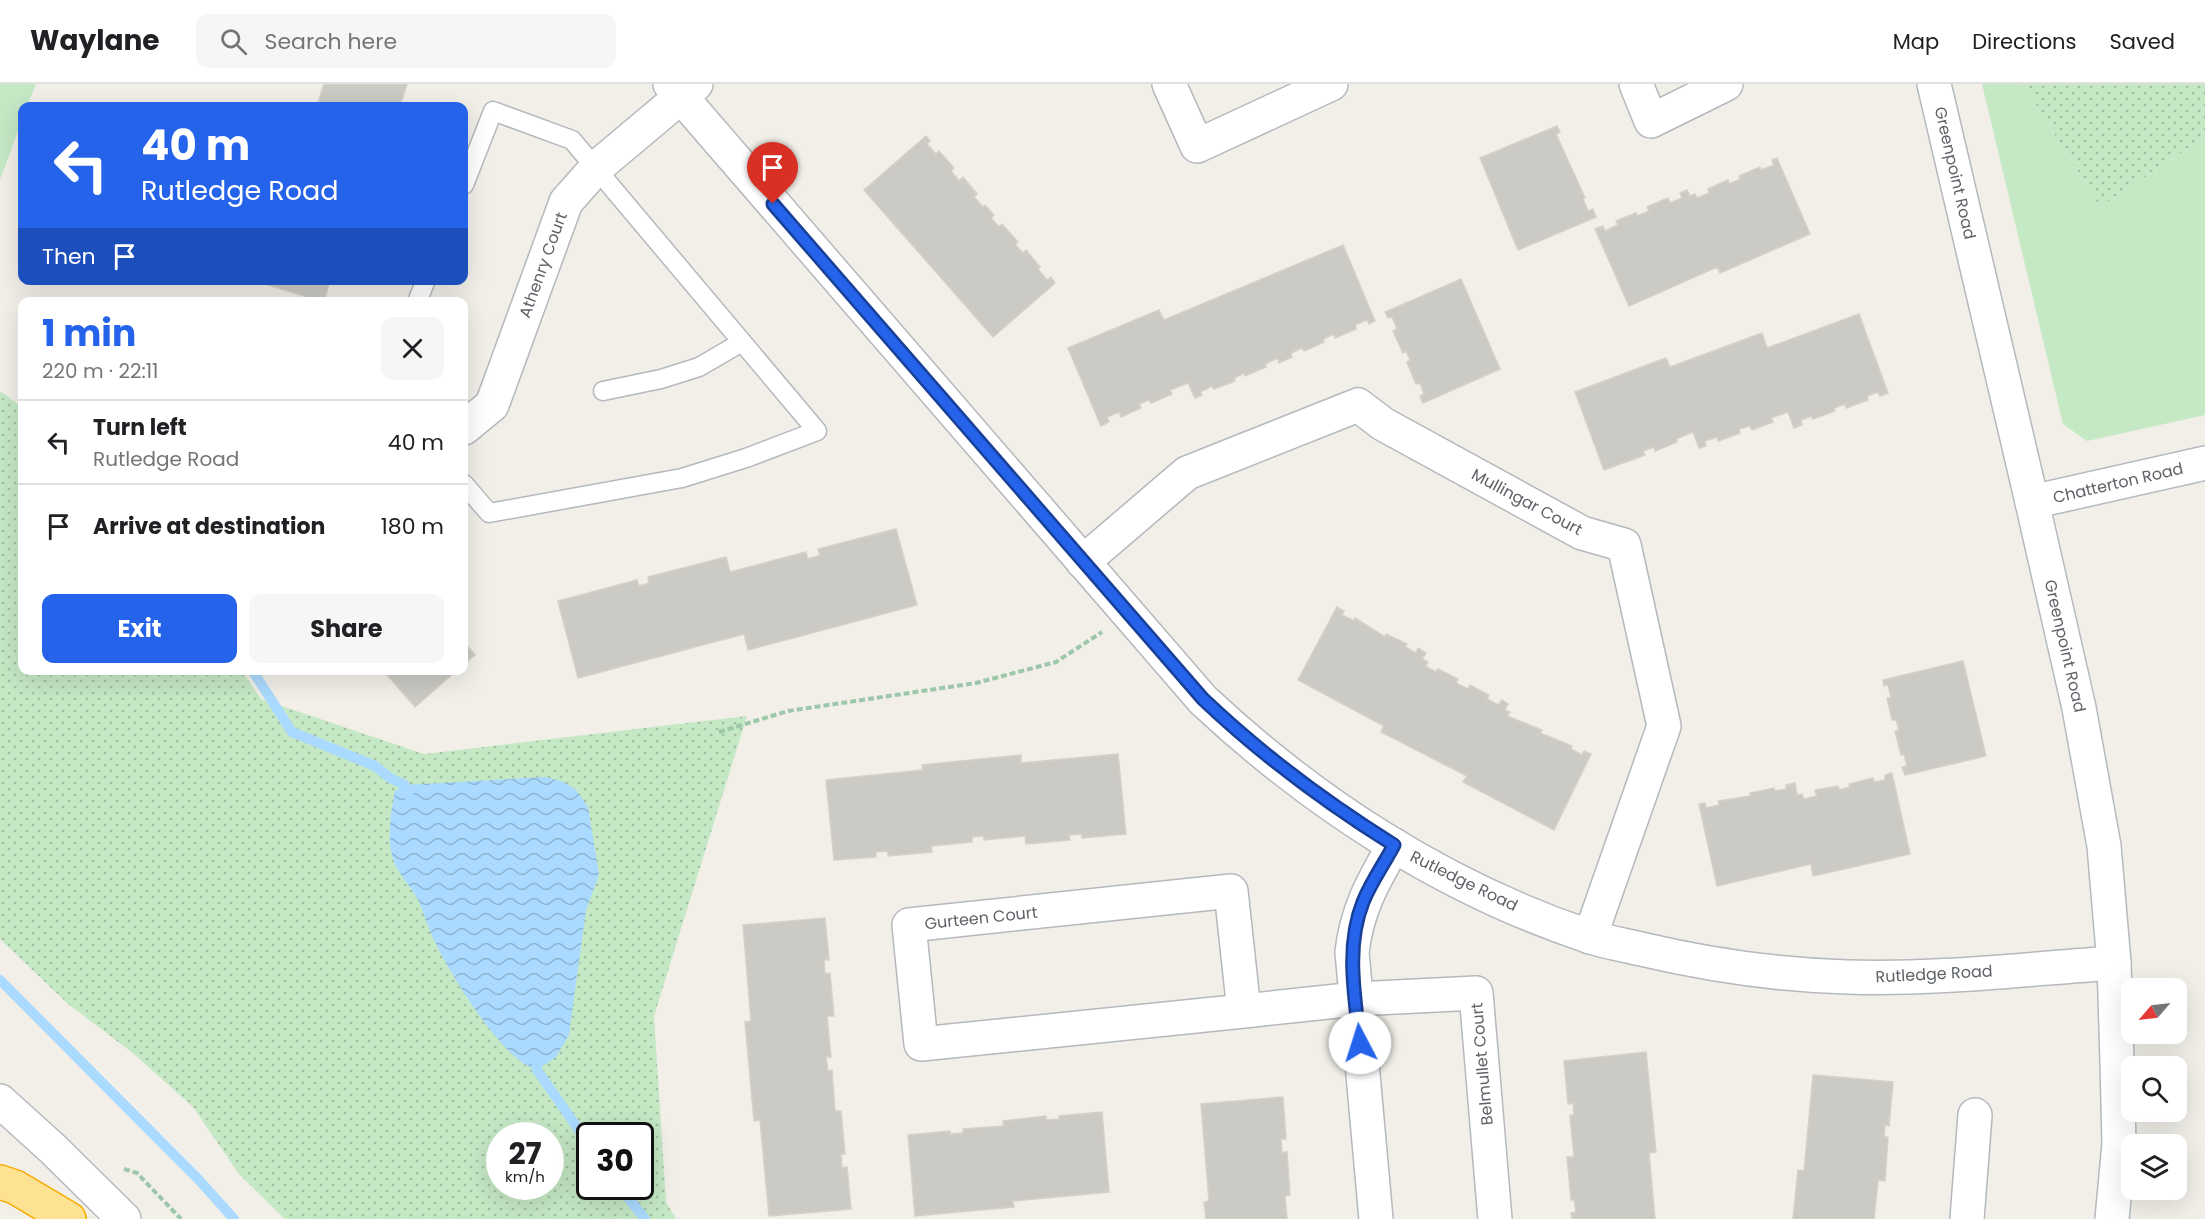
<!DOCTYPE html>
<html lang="en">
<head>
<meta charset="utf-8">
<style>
	:root { --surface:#fff; --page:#f6f6f6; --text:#202124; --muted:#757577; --line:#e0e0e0; --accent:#2563eb }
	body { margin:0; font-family:Poppins,sans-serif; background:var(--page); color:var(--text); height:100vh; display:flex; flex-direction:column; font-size:22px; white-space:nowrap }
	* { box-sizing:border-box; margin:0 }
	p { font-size:20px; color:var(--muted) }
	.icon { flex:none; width:33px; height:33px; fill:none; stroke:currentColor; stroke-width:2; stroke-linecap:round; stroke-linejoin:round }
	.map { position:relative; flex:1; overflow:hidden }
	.side { position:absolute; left:18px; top:213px; width:450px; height:378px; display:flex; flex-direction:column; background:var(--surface); border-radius:12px; box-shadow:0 6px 24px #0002 }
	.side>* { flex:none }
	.hud { position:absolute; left:18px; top:18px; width:450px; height:183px; border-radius:12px; box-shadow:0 6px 24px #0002; background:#2563eb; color:#fff; overflow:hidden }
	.needle { width:39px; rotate:242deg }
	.fabs { position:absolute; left:2121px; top:894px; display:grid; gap:12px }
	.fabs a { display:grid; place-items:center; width:66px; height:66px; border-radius:12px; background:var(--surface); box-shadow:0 6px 24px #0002; font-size:30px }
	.speed { position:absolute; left:486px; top:1038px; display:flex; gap:12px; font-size:30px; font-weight:700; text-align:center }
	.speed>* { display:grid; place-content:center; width:78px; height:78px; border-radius:50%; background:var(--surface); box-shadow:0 6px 24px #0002; line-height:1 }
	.speed small { font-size:15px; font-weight:400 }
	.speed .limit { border:3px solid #111; border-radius:9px; background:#fff; color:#111 }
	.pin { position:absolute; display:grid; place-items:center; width:51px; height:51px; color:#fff; margin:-62px -26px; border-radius:50% 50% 50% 0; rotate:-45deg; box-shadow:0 0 6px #0007 }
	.pin .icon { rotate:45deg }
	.me { position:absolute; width:66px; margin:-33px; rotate:355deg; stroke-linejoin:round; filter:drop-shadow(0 0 4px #0008) }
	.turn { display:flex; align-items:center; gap:21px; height:126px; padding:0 24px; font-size:27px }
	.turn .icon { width:78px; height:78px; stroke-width:2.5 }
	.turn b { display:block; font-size:42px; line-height:51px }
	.then { display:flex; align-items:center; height:57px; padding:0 24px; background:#0003; gap:12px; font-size:22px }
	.round { display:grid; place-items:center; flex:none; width:63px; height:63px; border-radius:12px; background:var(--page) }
	.head { display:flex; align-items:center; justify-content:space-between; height:102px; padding:0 24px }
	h1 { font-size:36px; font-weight:700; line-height:45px; color:var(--accent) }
	.cta { display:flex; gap:12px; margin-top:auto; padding:12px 24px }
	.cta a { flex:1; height:69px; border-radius:12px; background:var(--accent); color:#fff; font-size:24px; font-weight:700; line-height:69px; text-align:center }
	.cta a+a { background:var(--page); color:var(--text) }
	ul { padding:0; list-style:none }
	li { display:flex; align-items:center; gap:18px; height:84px; padding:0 24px; border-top:2px solid var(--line) }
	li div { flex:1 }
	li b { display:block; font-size:22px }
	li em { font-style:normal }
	header { display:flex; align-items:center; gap:36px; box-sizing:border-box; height:84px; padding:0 30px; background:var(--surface); border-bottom:2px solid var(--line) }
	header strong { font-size:28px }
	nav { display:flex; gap:33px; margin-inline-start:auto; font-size:21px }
	.search { width:420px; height:54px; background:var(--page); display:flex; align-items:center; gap:15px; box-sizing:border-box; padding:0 21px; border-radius:12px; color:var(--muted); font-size:22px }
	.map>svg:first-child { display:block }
</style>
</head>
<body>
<header>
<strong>Waylane</strong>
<div class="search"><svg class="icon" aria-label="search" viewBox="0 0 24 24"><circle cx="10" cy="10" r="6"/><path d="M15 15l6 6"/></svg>Search here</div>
<nav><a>Map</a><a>Directions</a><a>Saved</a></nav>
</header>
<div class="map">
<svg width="2205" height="1135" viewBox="0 0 2205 1135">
	<defs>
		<pattern id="park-dots" width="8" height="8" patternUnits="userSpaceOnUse" patternTransform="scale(1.5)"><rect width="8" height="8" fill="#c5e8c5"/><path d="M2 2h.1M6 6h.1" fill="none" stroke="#a3c0a4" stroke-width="1.8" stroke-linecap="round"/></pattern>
		<pattern id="water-waves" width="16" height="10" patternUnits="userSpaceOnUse" patternTransform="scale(1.5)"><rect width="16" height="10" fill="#aadaff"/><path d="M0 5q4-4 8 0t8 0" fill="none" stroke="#8eb4d2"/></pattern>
	</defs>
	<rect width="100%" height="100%" fill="#f1efe8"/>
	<g fill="#c5e8c5">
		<path d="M0,0H36L27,22H22V36L0,96Z"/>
		<path d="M1982,0H2023L2100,123L2205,53V331L2087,357L2063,340Z"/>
	</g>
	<g fill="url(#park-dots)" fill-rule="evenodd">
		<path d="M2023,0H2205V53L2100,123Z"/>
		<path d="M0,307L22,323V586L242,587L261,615L424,670L747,632L654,932L666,1118L676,1135H285L239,1090L193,1023L134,970L67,919L0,855ZM500,1052H550V1102H500ZM590,1052H640V1102H590Z"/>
	</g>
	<path fill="url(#water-waves)" d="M545,693L564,698L576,706L588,723L599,791L586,826L569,951L556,973L537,986C501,976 448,886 432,852C427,841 424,829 419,818C411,801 396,789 392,771C387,749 391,729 395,707L405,701Z"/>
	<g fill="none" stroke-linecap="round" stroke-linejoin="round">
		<g stroke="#aadaff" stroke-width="10">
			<path d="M252,586L292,648L375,682L390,694L405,701L410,714"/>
			<path d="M0,896L199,1096L234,1135"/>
			<path d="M537,973V986L590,1062"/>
			<path d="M619,1102L645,1135"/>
		</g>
	</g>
	<g fill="#cccac5" stroke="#d6d1c6" stroke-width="1.5">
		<path d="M324,0H407L400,22H317Z"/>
		<path d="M1557,42L1560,48L1556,50L1585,114L1583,115L1588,127L1593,125L1596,133L1518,166L1480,74Z"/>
		<path d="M926,52L930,57L927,60L936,70L939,67L954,84L951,87L959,97L963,93L977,110L974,113L983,123L985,121L994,131L991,134L999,143L1002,140L1018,158L1015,160L1023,169L1026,166L1040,183L1038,185L1047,196L1051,193L1055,199L993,253L864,106Z"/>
		<path d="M1777,74L1810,150L1720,189L1717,183L1629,222L1595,145L1603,142L1605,147L1618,141L1616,137L1636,129L1637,132L1649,127L1647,123L1668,114L1670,119L1682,114L1680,109L1687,106L1690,112L1695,110L1697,114L1709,109L1708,105L1728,96L1729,100L1741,95L1739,92L1760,83L1761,86L1774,81L1772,76Z"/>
		<path d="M1343,161L1375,237L1369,240L1367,236L1355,241L1356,245L1335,254L1334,250L1323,255L1324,258L1304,267L1302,264L1291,269L1292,273L1279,279L1278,274L1265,280L1266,283L1245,292L1244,289L1234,294L1235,297L1214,305L1212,302L1200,308L1202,311L1195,314L1188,299L1170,306L1172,310L1151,319L1149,316L1139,320L1141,324L1121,333L1119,328L1107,333L1109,338L1101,342L1068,264L1159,226L1164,236Z"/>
		<path d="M1461,195L1500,285L1423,319L1420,312L1424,310L1420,299L1416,300L1407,278L1410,276L1406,267L1403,269L1393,247L1397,245L1392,233L1388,234L1385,228Z"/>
		<path d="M252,196H330L324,218Z"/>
		<path d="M1859,230L1888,309L1880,312L1878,308L1867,312L1868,316L1846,324L1845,320L1834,324L1835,327L1813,335L1812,332L1801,336L1802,341L1794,344L1788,328L1771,334L1773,338L1752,346L1750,342L1739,345L1740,349L1718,357L1717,353L1705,357L1706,362L1699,364L1693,348L1676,355L1677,358L1655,367L1654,363L1643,367L1645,371L1604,386L1575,308L1666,274L1670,283L1762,249L1767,264Z"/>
		<path d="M896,445L917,521L748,566L744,550L578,594L558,517L637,496L639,502L649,499L648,493L726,473L730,488L806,468L808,475L820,471L818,465Z"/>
		<path d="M1337,523L1344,527L1342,531L1354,537L1355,534L1385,553L1386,550L1407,560L1405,563L1416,569L1418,564L1426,569L1422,575L1428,578L1425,582L1436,588L1438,585L1458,595L1456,599L1468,605L1470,601L1489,611L1487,615L1498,621L1502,616L1508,620L1505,626L1510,628L1507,632L1542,646L1540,649L1572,662L1571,665L1582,671L1584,667L1591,670L1554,746L1463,698L1467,692L1381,648L1384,642L1298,596Z"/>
		<path d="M464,558L475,571L464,580Z"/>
		<path d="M1963,577L1986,672L1905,691L1902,683L1907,682L1904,670L1901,671L1895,647L1899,646L1896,636H1892L1887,614H1891L1888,601L1884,602L1883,596Z"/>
		<path d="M383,586H457L415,623Z"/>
		<path d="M1118,670L1126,750L1082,754V750L1069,751L1070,756L1026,760L1025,752L984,756V752L972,753V758L931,762L932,768L888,772V767L876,768V773L834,776L826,696L923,686L922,681L1021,671V679Z"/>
		<path d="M1892,689L1910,770L1813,792L1811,780L1717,802L1699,720L1705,719L1706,724L1719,721L1718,717L1751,712L1750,709L1774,704L1775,707L1786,705V701L1795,699L1797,711L1802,710L1804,715L1817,712L1815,706L1838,702L1839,706L1850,703L1849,700L1873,694L1874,698L1885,696V691Z"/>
		<path d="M825,834L829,876H824L825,890L830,889L834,932H827L831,973H826L828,987L832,986L835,1027H841L845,1070H841L842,1084L847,1083L851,1125L769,1132L760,1036L754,1037L745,938L751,937L743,841Z"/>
		<path d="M1646,968L1656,1068L1649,1069L1655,1135H1572L1571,1129L1576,1128L1574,1116H1571L1567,1073H1574L1570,1031H1574L1573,1019L1568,1020L1564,977Z"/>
		<path d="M1813,991L1893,998L1889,1042L1885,1041L1884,1053H1888L1885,1097L1878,1096L1874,1135H1793L1798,1086L1804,1087Z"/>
		<path d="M1283,1013L1286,1055H1281L1282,1069L1287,1068L1290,1111L1285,1112L1287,1135H1206L1204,1118L1209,1117L1201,1020Z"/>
		<path d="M1102,1028L1109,1108L1013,1117L1014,1123L915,1132L908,1051L950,1047V1050L963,1049V1045L1004,1042L1003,1037L1046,1032V1036L1059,1035V1032Z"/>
	</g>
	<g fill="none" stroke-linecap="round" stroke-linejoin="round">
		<g stroke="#b5b8bc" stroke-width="21">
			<g id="lane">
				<path d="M464,101L493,27L572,56L817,347L746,374L682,394L489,429L464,400"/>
				<path d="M417,218L426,196"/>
				<path d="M603,307L661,295L699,283L742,258"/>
			</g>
		</g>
		<g stroke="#b5b8bc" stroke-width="36">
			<g id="street">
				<path d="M670,0L1203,616C1313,719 1444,804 1588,852C1605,858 1624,861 1641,865C1709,881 1778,891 1847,893C1936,896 2025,885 2114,879"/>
				<path d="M1169,0L1197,62L1331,0"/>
				<path d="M1636,0L1651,37L1726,0"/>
				<path d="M1934,0L2032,418"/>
				<path d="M464,344L492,321L566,118L596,84L696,0"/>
				<path d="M1083,478L1187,389L1358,321L1383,340L1582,449L1624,461L1664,642L1590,853"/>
				<path d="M1244,927L921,960L909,841L1231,807L1244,927L1356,915L1476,909L1495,1135"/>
				<path d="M1376,1135L1352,868C1357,825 1373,798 1394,761"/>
				<path d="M1967,1135L1975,1031"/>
			</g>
		</g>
		<g stroke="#b6babf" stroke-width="36">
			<g id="secondary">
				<path d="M0,1017L53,1065L124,1135"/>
				<path d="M2112,1135L2119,1060L2117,977L2114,879L2104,762L2079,624L2032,418L2205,379"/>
			</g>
		</g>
		<g stroke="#f9ab00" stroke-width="36">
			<path id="highway" d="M0,1098L15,1103L69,1135"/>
		</g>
		<g stroke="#9cc7a9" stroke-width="4" stroke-dasharray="6 3" stroke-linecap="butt">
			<path d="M719,648L788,627L976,599L1056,578L1102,548"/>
			<path d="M124,1085L137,1089L181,1135"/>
		</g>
		<use href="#lane" stroke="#fff" stroke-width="18"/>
		<use href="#street" stroke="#fff" stroke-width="33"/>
		<use href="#secondary" stroke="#fff" stroke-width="33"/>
		<use href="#highway" stroke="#fde293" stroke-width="33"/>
	</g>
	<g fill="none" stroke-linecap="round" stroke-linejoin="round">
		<g stroke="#184099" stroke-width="15">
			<path id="route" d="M773,120L1203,615C1262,671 1325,718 1394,761C1384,780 1371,798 1363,818C1345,863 1355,913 1360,959"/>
		</g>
		<use href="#route" stroke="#2563eb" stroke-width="10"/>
	</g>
	<g text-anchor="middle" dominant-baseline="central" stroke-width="4.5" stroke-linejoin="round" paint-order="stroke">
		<g font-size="16" fill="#5f6368" stroke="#fff">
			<text transform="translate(1955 89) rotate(77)">Greenpoint Road</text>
			<text transform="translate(543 181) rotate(-70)">Athenry Court</text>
			<text transform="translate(2118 399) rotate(-13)">Chatterton Road</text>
			<text transform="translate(1527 418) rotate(28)">Mullingar Court</text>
			<text transform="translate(2065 562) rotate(77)">Greenpoint Road</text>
			<text transform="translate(1464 797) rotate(26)">Rutledge Road</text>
			<text transform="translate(981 834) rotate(-6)">Gurteen Court</text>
			<text transform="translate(1934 890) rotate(-3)">Rutledge Road</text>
			<text transform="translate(1482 980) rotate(-95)">Belmullet Court</text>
		</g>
	</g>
</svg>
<div class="fabs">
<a><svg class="needle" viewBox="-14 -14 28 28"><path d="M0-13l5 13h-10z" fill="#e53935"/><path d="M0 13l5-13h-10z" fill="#757577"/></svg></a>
<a><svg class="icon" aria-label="search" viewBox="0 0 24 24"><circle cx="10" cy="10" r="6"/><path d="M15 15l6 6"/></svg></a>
<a><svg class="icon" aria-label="layers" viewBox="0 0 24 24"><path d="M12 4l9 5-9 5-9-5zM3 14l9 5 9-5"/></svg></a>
</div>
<div class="speed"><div>27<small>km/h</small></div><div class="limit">30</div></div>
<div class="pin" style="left:773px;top:120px;background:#d93025"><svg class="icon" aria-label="arrive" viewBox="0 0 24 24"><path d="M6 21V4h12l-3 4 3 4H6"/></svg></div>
<svg class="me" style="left:1360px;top:959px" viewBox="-20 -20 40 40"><circle r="19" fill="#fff"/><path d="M0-13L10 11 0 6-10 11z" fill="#2563eb"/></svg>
<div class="hud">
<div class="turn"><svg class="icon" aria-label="left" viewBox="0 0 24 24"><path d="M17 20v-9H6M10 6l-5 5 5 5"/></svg><div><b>40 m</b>Rutledge Road</div></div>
<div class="then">Then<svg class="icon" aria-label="arrive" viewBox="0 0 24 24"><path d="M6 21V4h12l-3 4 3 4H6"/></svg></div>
</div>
<section class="side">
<div class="head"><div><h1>1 min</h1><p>220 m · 22:11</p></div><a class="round"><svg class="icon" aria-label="close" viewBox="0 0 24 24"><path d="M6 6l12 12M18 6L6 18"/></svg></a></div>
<ul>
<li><svg class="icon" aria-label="left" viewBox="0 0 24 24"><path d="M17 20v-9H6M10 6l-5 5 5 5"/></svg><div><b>Turn left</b><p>Rutledge Road</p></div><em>40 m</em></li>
<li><svg class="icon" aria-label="arrive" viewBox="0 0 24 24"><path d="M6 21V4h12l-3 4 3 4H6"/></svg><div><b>Arrive at destination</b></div><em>180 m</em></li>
</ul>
<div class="cta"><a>Exit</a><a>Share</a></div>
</section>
</div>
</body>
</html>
